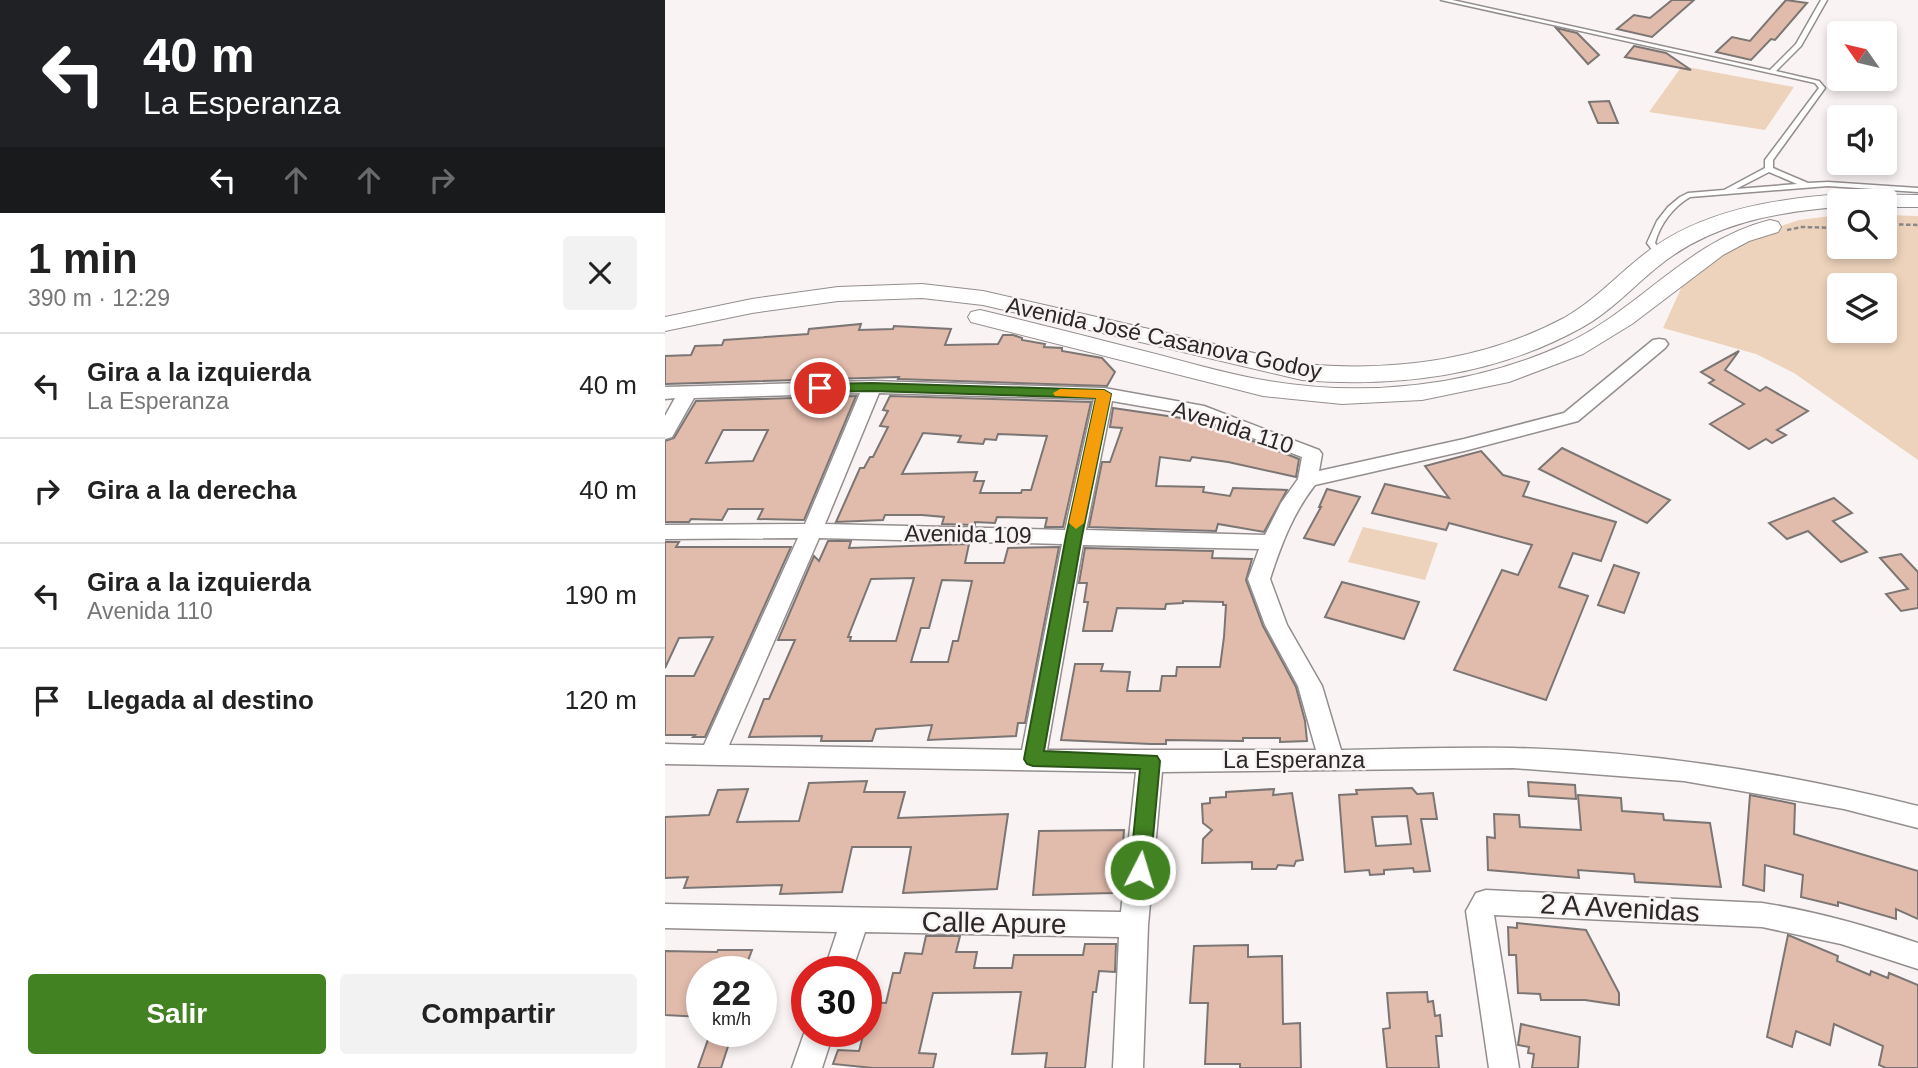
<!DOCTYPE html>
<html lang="es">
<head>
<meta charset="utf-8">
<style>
	:root { --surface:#fff; --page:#f2f2f2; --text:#222; --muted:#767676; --line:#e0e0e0; --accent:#428222 }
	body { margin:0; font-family:Helvetica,sans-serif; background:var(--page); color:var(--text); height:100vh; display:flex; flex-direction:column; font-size:26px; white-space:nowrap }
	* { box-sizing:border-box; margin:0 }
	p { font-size:23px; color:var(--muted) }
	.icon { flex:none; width:38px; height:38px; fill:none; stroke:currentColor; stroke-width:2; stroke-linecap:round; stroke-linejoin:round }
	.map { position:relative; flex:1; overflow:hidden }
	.sheet { display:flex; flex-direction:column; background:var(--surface); width:665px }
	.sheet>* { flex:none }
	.hud { background:#202124; color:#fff; overflow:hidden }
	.needle { width:46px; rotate:304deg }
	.fabs { position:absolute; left:1162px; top:21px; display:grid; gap:14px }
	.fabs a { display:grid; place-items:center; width:70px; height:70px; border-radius:7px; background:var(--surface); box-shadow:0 4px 10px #0003; font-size:35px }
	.speed { position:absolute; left:21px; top:956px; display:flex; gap:14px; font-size:35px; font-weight:700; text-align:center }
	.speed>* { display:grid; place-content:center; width:91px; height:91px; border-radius:50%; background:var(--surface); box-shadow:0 4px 10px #0003; line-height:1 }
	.speed small { font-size:18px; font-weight:400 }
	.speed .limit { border:10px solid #d22; background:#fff; color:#111 }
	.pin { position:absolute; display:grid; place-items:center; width:60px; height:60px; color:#fff; margin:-30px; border:4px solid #fff; border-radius:50%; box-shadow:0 2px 7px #0007 }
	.me { position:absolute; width:77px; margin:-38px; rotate:5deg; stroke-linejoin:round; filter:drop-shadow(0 0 5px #0008) }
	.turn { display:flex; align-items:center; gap:24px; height:147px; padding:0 28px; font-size:32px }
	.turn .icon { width:91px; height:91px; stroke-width:2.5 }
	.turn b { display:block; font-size:49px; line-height:60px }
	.lanes { display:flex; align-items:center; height:66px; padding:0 28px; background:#0003; justify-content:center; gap:35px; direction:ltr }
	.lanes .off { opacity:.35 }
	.round { display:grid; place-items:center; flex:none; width:74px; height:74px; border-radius:7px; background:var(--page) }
	.headline { display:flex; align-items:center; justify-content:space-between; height:119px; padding:0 28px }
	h1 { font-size:42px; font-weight:700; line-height:52px }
	.action { display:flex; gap:14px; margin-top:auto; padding:14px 28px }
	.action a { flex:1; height:80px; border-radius:7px; background:var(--accent); color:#fff; font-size:28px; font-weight:700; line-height:80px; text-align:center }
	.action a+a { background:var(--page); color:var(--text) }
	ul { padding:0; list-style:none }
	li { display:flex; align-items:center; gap:21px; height:105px; padding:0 28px; border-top:2px solid var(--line) }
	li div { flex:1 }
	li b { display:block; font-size:26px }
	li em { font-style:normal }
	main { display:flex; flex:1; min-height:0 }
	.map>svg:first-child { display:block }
</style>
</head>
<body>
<main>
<section class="sheet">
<div class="hud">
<div class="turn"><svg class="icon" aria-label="left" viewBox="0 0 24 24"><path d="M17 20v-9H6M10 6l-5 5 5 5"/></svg><div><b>40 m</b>La Esperanza</div></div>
<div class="lanes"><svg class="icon" aria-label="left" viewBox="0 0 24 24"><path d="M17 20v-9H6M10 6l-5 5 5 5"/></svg><svg class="icon off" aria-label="ahead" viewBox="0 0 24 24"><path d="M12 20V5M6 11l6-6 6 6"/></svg><svg class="icon off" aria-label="ahead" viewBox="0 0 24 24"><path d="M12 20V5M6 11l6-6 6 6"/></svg><svg class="icon off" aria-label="right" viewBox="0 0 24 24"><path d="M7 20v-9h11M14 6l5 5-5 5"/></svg></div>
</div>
<div class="headline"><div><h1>1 min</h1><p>390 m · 12:29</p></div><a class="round"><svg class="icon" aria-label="close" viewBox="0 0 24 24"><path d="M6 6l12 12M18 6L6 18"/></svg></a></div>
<ul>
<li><svg class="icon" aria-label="left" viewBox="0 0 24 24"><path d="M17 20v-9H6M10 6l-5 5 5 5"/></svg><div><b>Gira a la izquierda</b><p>La Esperanza</p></div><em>40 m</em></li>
<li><svg class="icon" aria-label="right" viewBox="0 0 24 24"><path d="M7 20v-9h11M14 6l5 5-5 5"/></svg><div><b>Gira a la derecha</b></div><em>40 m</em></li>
<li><svg class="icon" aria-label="left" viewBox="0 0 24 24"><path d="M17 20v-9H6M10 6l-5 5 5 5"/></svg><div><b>Gira a la izquierda</b><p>Avenida 110</p></div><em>190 m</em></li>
<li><svg class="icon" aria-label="arrive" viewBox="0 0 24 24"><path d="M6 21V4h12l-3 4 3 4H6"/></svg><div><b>Llegada al destino</b></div><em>120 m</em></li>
</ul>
<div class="action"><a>Salir</a><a>Compartir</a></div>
</section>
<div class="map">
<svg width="1253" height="1068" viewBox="0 0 1253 1068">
	<rect width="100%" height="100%" fill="#faf3f3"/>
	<g fill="#edd3bb" fill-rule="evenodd">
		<path d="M1017,66L1129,87L1100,130L984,112Z"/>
		<path d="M1174,215V247H1220V215L1253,216V460L1129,373L1091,354L998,328L1019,282L1057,255L1092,234L1134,220ZM1174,285H1220V331H1174Z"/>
		<path d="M698,527L773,543L760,580L683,562Z"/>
	</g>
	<g fill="#e1bbac" stroke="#7b7674" stroke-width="2" fill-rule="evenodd">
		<path d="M1007,0H1029L987,37L952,29L969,15L985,18Z"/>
		<path d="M1121,0L1142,3L1110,40L1106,39L1086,60L1051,52L1067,37L1085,41Z"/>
		<path d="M891,28L912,33L934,55L923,64Z"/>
		<path d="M969,46L1001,53L1026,70L960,57Z"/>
		<path d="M944,101L953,123H933L924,102Z"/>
		<path d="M196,324L194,330L228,329L229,326L286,329L280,345L333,344L338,335H348L357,338V340L380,344L379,347L397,348V351L437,358L450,372L442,386L233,379L234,377L0,384V356L26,355L30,346L57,345L59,340L143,334L144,329Z"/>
		<path d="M1074,351L1060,370L1095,391L1101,387L1143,411L1112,430L1121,435L1107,443L1101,439L1084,449L1045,424L1079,404L1044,383L1049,380L1036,372Z"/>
		<path d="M191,396L139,520L93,519L98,509H63L57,520L26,519L24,522H0V441L9,438L31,401ZM58,430H103L88,461L41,463Z"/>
		<path d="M225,396L426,402L398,527H380L382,518L332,517L330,523L310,522V525L277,524L279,517L257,515H220L218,520L171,522L195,468H199L205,457H208L223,427L215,426L223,411L218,410ZM258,433L296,436L293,442L318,444L320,439L331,440L333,434L382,436L366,490H357L356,493H315L319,481H309L312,472L237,474Z"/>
		<path d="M448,408L537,421L634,459L631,477L563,462L527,457L525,461L495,457L491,486L539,487L538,492L565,496L568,488L622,490L599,532L553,524L551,531L424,527L437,462H445L457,428L445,427Z"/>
		<path d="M897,448L1005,500L982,523L874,469Z"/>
		<path d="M816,451L838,475L864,482L858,496L951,522L936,561L908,553L894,587L923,596L881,700L789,670L837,570L853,575L867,545L784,523L781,530L707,513L720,484L784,498L760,466Z"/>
		<path d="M662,489L695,497L669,545L639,538L656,507H654Z"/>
		<path d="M1169,498L1187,513L1168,521L1202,552L1176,562L1143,531L1122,539L1104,523Z"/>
		<path d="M163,541H186L184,548L304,544L300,563H339L343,548L394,547L360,723H353L351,736L263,740L267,725L211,729L207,741H156L157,736L84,737L99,699H104L130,640H113L149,556L154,561ZM249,578L231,641H185L186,637H183L206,579ZM277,580L307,581L293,641H288L283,662H246L256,628H264Z"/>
		<path d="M0,542H14L11,547H126L40,737H28L30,735H0V676H29L48,637L14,638L0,668Z"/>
		<path d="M420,548L548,551L547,558L587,559L581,580L598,626L631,687L640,721L642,741L615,742V738H578V741L501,740V744H486L396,740L410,664H438L436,671L465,672L462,691H495L497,676H511L512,667H555L559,637L561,605H558V602L518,601V603L501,604L500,609L452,608L447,631H418L423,602H419L422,583H414Z"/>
		<path d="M1236,554L1253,572V608L1236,611L1221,594L1243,589L1215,558Z"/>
		<path d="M949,565L974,573L959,613L933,605Z"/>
		<path d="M677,582L754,602L739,639L660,617Z"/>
		<path d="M202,781L199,792H240L233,818L343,814L332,889L238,893L246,847H187L177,892L115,894L117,885L19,888L23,877L0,878V817L44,815L53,790L83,789L72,822L134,821L144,783Z"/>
		<path d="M863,782L910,785L911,799L864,796Z"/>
		<path d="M747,788L752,794L768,793L772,819H756L765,871L749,872L748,868L719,870V874L705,875L704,870L680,872L674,795L692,794L691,790ZM742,816L746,844L711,846L707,817Z"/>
		<path d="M609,789L608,795L627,793L638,860L631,861L629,866L613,865L611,869H587V862L537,863L538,839L547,830L538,823L537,804L545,803V798L561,797V792Z"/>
		<path d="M913,795L956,798L957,811L998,814L999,820L1045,823L1056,887L970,882L969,874L913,870L914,878L823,870L822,837L830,838L829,814L854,815L855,827L916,830Z"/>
		<path d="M1085,795L1130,804L1129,834L1253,871V919L1231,909V919L1173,902V906L1136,897L1138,875L1100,865L1099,891L1078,885Z"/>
		<path d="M459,830L457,858H451L448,893L368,895L374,831Z"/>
		<path d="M852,923L921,930L954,993V1005L920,1000H876L875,994L853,993L851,955H844L843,927L852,928Z"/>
		<path d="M1123,935L1173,956L1172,961L1205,975L1206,971L1223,978L1224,973L1253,985V1068H1221L1214,1065L1218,1046L1169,1024L1165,1045L1131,1031L1127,1047L1102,1037Z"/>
		<path d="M261,936H295L291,952H312L309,968H347L349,955H418L420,944H451L450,972L434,971L431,992H428L420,1068H380L382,1053L347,1054L356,992L268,993L254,1053L271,1054L268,1068H208L168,1064L173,1050L194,1051L207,1002L221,1003L228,973H235L240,953L257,954Z"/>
		<path d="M583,945V957L617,956L618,1024L635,1023L636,1068H575V1064H540L543,1003H525L529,946Z"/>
		<path d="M53,950H87L79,971H37V1017L0,1015V951L52,952Z"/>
		<path d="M762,992L763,1002L768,1001L770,1016L775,1015L777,1036H771L774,1068H722L718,1029L725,1028L722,993Z"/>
		<path d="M856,1024L915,1037L913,1068H867L869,1054L863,1053L864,1047L853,1045Z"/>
		<path d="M46,1031H68L56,1068H33Z"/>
	</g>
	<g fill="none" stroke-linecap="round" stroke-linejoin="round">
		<g stroke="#948e8e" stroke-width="3">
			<path id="lane" d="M776,0H787L1105,70L1131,44L1156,0H1162L1136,46L1111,71L1154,81L1160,88L1108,160V168L1143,183L1163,182L1253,188V192L1163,186L1025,197C1008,207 995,224 990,243L998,253L997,255H991L982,243L992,221L1003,207L1015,197L1023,193L1059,190L1100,168V160L1154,88L1150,83ZM1104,172L1132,184L1071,189Z"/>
		</g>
		<g stroke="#948e8e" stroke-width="3">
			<g id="street">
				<path d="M994,339L1000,340L1003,344L1000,348L913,421L799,451L650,485C628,513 616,545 605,579L622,625L657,686L676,750C733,749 790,747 847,748C983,751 1121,773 1253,806V828L1179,809L1019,781L848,768L497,772L483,925L478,1068H448L454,937L200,932L187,971H159L172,932L0,928V904L456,912L471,772L0,764V744L39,745L133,538L0,539V525L140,524L195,393L29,398L7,437L0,439V416L10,398L0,399V387L207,381L439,388L539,406L654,450L657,454L654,471L799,439L899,413L988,340ZM214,393L429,399L400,530L160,524ZM447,401L528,415L637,457L633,479L616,503L600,535L421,530ZM154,538L397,544L357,750L64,745ZM418,545L594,549L583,579L600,625L633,686L651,750H382Z"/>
				<path d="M821,890L1097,903C1150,911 1202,926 1253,943V969L1176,944L1097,927L829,915L854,1068H824L801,911L811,893Z"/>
				<path d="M142,1025V1031H169L157,1068H127Z"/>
			</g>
		</g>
		<g stroke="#948e8e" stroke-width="2">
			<g id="secondary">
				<path d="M1177,194L1253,195V207H1220V201H1174V207C1110,212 1046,224 995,265C968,286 946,312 916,328C831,375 733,388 637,380L318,305L257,298L173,301L87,313L0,331V317L87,299L173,287L257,284L318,291L637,364C728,372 818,361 899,318C931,300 954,273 982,252C1038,210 1109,199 1177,194Z"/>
				<path d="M1105,220L1113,222L1116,227L1113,232L1084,241L1058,255L967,324L918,354L844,382L757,400L677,404L598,396L306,322L303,317L306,312L315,310C370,323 425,337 479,351C519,361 558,373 598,380C699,398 804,387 898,345C974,311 1021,241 1105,220Z"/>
			</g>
		</g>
		<g stroke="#8c8888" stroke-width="2.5" stroke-dasharray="4.5 2.5" stroke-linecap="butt">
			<path d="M1220,224L1253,225"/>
			<path d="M1122,230L1137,227L1174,228"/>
		</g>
		<use href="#lane" fill="#fff" fill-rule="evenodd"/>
		<use href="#street" fill="#fff" fill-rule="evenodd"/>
		<use href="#secondary" fill="#fff" fill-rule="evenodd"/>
	</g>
	<path fill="#428222" stroke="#2b5416" stroke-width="2" d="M207,383L439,390L446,394L417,536L379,751L492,756L495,761L485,870L482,877L475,879L468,877L465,870L475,769L368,766L362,764L359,759L401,536L431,398L207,391L155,392L148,388L155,384Z"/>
	<path fill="#f59e0b" d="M395,389L439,390L446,394L419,523L411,529L404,523L431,398L390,396L388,393Z"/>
	<g text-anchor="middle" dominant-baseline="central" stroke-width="5" stroke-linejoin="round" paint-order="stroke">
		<g font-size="23" fill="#2a2828" stroke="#faf3f3">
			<text transform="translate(499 338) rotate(12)">Avenida José Casanova Godoy</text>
			<text transform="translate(568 427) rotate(18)">Avenida 110</text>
			<text transform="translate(303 534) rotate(1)">Avenida 109</text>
			<text x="629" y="760">La Esperanza</text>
		</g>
		<g font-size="28" fill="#2a2828" stroke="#faf3f3">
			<text transform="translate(955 908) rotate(3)">2 A Avenidas</text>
			<text transform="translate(329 923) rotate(1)">Calle Apure</text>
		</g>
	</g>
</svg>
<div class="fabs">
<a><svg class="needle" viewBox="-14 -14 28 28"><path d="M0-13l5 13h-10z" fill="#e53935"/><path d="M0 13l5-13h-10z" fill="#767676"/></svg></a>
<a><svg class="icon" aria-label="sound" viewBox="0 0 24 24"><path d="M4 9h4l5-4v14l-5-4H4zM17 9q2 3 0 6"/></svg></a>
<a><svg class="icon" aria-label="search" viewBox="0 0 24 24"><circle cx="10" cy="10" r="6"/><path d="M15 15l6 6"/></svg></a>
<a><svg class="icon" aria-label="layers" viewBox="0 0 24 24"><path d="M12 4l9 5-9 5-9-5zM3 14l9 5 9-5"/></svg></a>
</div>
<div class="speed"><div>22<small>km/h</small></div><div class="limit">30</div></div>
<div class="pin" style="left:155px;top:388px;background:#d93025"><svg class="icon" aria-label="arrive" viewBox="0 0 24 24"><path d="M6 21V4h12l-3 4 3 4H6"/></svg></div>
<svg class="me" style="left:475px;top:870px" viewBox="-20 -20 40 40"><circle r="17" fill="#428222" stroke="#fff" stroke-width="3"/><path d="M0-11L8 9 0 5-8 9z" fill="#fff"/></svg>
</div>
</main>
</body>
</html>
